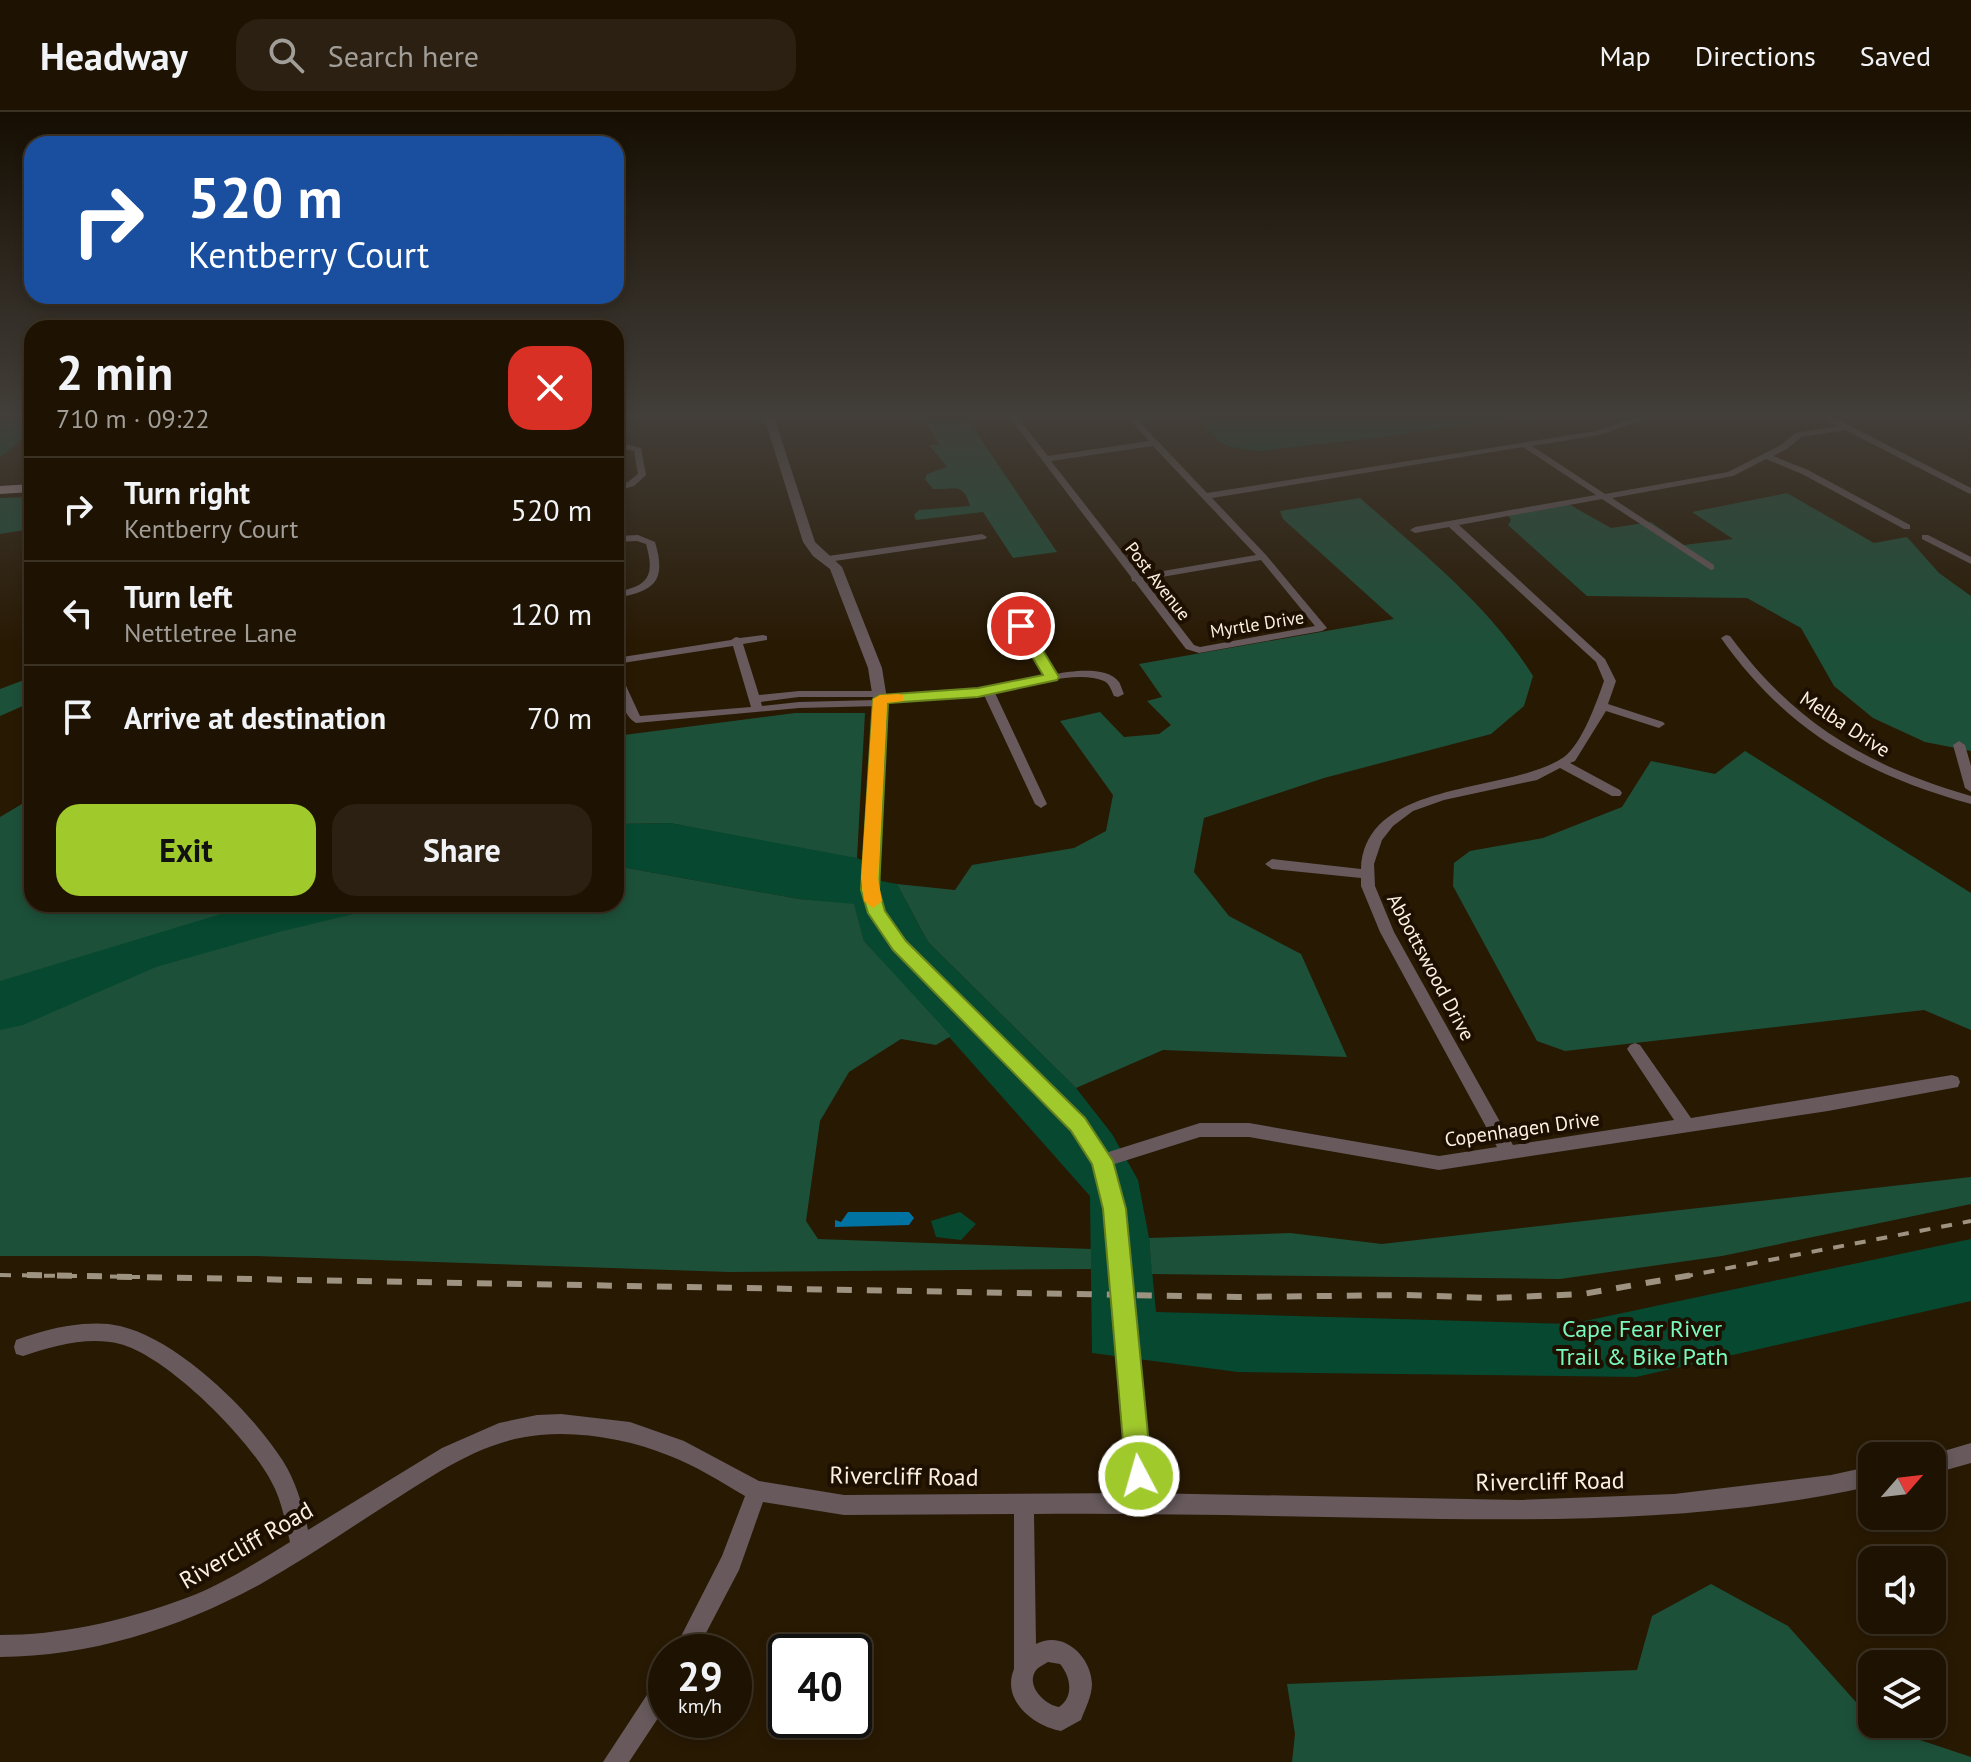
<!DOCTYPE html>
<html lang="en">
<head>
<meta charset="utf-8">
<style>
	:root { --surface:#1e1302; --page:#2b2011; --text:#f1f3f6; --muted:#a19e99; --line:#3c3224; --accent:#a0c92c }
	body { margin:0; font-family:"PT Sans",sans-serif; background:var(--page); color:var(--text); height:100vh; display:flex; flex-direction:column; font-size:30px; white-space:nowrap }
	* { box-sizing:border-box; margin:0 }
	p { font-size:26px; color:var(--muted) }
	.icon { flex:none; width:44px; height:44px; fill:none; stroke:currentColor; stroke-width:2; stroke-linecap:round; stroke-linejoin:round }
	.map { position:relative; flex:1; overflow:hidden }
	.drawer { position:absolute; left:24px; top:208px; width:600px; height:592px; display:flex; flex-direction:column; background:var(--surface); border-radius:24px; box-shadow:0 4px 12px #0003,0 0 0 2px var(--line) }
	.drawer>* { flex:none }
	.guide { position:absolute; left:24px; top:24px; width:600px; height:168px; border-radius:24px; box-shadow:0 4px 12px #0003,0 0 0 2px var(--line); background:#1a4fa0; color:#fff; overflow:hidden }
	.needle { width:52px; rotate:62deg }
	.buttons { position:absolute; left:1858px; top:1330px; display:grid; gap:16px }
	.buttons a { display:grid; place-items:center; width:88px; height:88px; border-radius:16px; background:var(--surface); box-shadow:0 4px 12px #0003,0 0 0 2px var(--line); font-size:40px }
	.speed { position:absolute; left:648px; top:1522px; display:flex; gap:16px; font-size:40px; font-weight:700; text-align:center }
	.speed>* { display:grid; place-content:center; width:104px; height:104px; border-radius:50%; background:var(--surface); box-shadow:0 4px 12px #0003,0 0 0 2px var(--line); line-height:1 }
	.speed small { font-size:20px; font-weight:400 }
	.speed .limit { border:4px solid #111; border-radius:12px; background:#fff; color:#111 }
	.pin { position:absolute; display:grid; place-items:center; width:68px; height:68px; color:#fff; margin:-34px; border:4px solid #fff; border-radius:50%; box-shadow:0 2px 8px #0007 }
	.me { position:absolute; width:88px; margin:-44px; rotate:354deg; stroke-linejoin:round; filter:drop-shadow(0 0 6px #0008) }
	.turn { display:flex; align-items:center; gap:28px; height:168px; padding:0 32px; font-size:36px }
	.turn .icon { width:104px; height:104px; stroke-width:2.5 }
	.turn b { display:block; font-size:56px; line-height:68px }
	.round { display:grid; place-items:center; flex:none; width:84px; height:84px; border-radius:24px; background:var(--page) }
	.summary { display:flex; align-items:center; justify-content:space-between; height:136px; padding:0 32px }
	h1 { font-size:48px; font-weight:700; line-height:60px }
	.cta { display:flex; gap:16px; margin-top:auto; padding:16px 32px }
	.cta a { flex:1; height:92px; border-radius:24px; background:var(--accent); color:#111; font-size:32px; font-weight:700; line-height:92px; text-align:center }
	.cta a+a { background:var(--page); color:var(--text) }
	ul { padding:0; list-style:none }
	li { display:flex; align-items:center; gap:24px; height:104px; padding:0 32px; border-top:2px solid var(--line) }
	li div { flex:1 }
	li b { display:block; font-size:30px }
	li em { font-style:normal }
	header { display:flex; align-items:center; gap:48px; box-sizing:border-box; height:112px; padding:0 40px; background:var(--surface); border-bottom:2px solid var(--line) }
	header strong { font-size:38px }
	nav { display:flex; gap:44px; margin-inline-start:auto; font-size:28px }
	.search { width:560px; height:72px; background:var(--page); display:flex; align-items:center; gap:20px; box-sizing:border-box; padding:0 28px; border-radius:24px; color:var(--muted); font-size:30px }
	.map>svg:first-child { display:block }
</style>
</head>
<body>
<header>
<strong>Headway</strong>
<div class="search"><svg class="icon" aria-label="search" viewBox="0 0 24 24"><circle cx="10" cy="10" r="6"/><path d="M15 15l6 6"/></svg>Search here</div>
<nav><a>Map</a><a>Directions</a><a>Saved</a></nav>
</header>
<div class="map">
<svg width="1971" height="1650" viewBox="0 0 1971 1650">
	<rect width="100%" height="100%" fill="#281903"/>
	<g fill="#064930">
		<path d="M0,302H32V318L0,346Z"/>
		<path d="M1195,302H1527L1391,324L1259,339L1235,336L1219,330Z"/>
		<path d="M670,711L842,741L877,753L881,769L897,772L928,830L1076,976L1112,1022L1138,1068L1149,1126L1156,1200L1571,1212L1971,1127V1189L1636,1265L1238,1260L1092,1241L1090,1084L864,829L854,793L799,787L616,754V712Z"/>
		<path d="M0,734L32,792H465L0,1092Z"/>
		<path d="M960,1100L976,1112L961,1128L936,1125L931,1109Z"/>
	</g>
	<g fill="#1d5039">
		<path d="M936,302H964L1057,440L1013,446L983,400L916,408L914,403L919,398L970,394C963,369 954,378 933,377L925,367L927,362L947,355L929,333L939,332L926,310Z"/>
		<path d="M1787,381L1874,431L1907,425L1939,461L1971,484V639L1925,630L1873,606L1834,574L1801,516L1747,486L1587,484L1508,413L1511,408L1505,399L1563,389L1611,416L1651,410L1684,433L1733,427L1692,400Z"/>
		<path d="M32,385V402L25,418L0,422V386Z"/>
		<path d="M1360,386C1422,441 1489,493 1533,564L1524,594L1491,622L1324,666L1204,706L1194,760L1229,804L1301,842L1347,945L1163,938L1076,976L928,830L897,772L955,778L972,753L1074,736L1106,719L1113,683L1060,609L1100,600L1124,625L1159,622L1171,613L1147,589L1162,585L1139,552L1394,507L1283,407L1280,399Z"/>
		<path d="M32,565V590L0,604V577Z"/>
		<path d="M795,601H865L857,746L670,711L616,712V624Z"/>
		<path d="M1745,639L1971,781V918L1924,898L1565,939L1537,929L1453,774L1454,751L1470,739L1543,726L1622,695L1651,649L1715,662Z"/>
		<path d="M32,686V792H254L0,869V705Z"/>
		<path d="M616,754L799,787L854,792L864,829L951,924L936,933L901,927L849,960L820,1009L806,1109L818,1127L1091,1137V1157L729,1160L256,1144H0V918L23,913L156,855L279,820L395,792H616Z"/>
		<path d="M1971,1065V1092L1722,1144L1560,1167L1152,1162L1149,1126L1290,1121L1382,1132Z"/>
		<path d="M1711,1472L1788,1514L1872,1608V1612L1971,1645V1650H1292L1295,1622L1287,1572L1637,1558L1652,1504Z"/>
	</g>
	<path fill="#0173a2" d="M848,1100H909L914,1106L909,1113L835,1115V1108L841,1110Z"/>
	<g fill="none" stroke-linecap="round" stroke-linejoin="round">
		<g fill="#67595c" fill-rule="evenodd">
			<path d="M1007,302H1015L1048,344L1149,329L1124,302H1132L1207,381L1596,319L1647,302H1659L1600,323L1532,334L1605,382L1728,360L1781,333L1795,321L1838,314L1817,302H1827L1971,376V382L1968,381L1845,318L1801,325L1787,337L1773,344L1808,358L1910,413V417H1904L1802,362L1766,347L1733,364L1612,386L1714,453V457L1711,458L1602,387L1459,413L1605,547L1616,569L1608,592L1663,610L1665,612L1659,616L1606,599L1575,649L1570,651L1620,678L1622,681L1620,684H1612L1560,656L1537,668L1444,688L1413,699L1393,714L1382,728L1374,752L1375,774L1394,820L1513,1033L1674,1008L1627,937L1630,933L1635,931L1640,933L1691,1006L1952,963L1958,965L1960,970L1958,975L1828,999L1439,1058L1249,1025H1200L1102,1056L1096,1054L1094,1049L1096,1044L1200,1011H1249L1439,1044L1497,1035L1380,820L1361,774V766L1272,757L1265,752L1272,747L1361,757C1365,666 1508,683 1564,645C1582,632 1597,589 1604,569L1596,550L1449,415L1415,421L1410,418L1415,415L1596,383L1523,335L1212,386L1266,443L1327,516L1322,519L1199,541L1186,537L1135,470L1132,469L1131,465ZM1153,334L1256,443L1140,463L1051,349ZM1261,448L1315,514L1200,535L1194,533L1144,468Z"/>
			<path d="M1896,302H1949L1952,304L1948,306L1900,304Z"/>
			<path d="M616,330L641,336L646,363L634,374L616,379V373L628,370L638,362L634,339L616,335Z"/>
			<path d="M982,422L987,425L985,427L828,450L823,447L828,444Z"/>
			<path d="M638,423L655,430C667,470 654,479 616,486V480C649,474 655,464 646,432L637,429L616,430V424Z"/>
			<path d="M1922,423H1928L1971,445V452L1922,427Z"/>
			<path d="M1005,485L1010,488L1056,562C1072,559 1107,554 1119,570C1120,571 1123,580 1124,582L1118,585L1114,584C1111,578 1110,572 1104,569C1077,557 1023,575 995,581L1047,692L1041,696L1035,692L984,583L885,590L884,593L880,594L799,596L636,611C622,603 616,576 616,560L621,563L640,604L751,595L733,534L616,552V546L731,528L736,525L740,526L763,523L767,524V528L743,532L759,583L799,579H880L884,580L885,583L978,578L1046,564L1000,488ZM799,585H876L875,588L799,590L762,594L761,590Z"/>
			<path d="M1726,523L1730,524C1795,612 1867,654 1971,684V692C1863,662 1786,618 1721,526Z"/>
			<path d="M1959,629L1965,633L1971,654V680L1965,676L1953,633Z"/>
			<path d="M83,1212C95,1211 108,1211 120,1214C179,1228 251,1299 283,1349C296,1370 303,1394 308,1418L442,1336L499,1311L537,1303L561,1302L630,1310L684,1329L759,1369L844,1383L1142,1381L1520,1388L1674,1382L1831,1363L1872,1354V1374C1711,1410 1545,1409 1381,1406C1266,1404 1150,1401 1034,1402L1036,1532C1063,1518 1091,1544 1092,1572C1092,1584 1085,1597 1081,1608L1061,1619C1033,1614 1001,1588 1014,1557V1402L844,1403L763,1390L739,1458L696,1540H673L722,1444L745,1384C721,1370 696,1354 670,1344C631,1328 583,1319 540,1323C479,1328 427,1368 377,1399C338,1424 300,1450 259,1473C180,1516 90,1545 0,1545V1523C60,1523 118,1510 175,1490C216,1477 254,1452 290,1430C285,1410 282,1389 272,1371C250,1327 167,1244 120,1232C88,1224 53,1234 23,1244L16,1242L14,1235L16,1228C38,1220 60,1214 83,1212ZM1048,1550L1060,1552C1071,1565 1074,1585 1059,1595C1044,1593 1024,1572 1037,1557C1040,1554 1045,1552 1048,1550Z"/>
			<path d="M1971,1331V1351L1932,1362V1344H1927Z"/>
			<path d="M666,1563V1594L629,1650H603L658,1566Z"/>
		</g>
		<path fill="#67595c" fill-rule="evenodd" d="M763,302H773L815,430L842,455L882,556L887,587L879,778L885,799L906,828L1085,1007L1113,1049L1126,1097L1155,1391L1151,1400L1142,1404L1133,1400L1129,1391L1104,1097L1092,1052L1071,1019L894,838L868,801L861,778L873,587L868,556L830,457L813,444L803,430Z"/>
		<path fill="#b3959c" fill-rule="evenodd" d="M32,372V380L0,382V374Z"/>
		<g stroke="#9e9281" stroke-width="4" stroke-dasharray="11 11" stroke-linecap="butt">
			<path d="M0,1163L140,1165"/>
			<path d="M1682,1165L1971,1109"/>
		</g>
		<path stroke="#9e9281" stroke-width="6" stroke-dasharray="15 15" stroke-linecap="butt" d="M27,1163L1238,1185L1405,1183L1492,1186L1583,1182L1692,1163"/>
	</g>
	<linearGradient id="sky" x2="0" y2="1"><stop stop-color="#160e02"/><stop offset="0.57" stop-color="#423e39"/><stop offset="1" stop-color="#423e39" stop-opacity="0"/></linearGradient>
	<rect width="1971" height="533" fill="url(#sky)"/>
	<path fill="#a0c92c" stroke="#68831d" stroke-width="2" d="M1021,510L1028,514L1059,565L1057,568L978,585L888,591L879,778L885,799L906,829L1085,1006L1113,1049L1126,1097L1152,1364L1149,1374L1139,1378L1130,1374L1126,1364L1103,1097L1092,1052L1071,1019L893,838L868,801L861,778L873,587L880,583L978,576L1043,563L1014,514Z"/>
	<path fill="#f59e0b" d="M898,582L903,583V589L887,591L878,766L882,789L873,796L864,789L861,766L873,587L880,583Z"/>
	<g text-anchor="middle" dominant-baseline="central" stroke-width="8" stroke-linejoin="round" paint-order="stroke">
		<g font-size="18" fill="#fbf1e3" stroke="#1e1000">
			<text transform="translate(1158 469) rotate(52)">Post Avenue</text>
			<text transform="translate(1257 512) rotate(-9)">Myrtle Drive</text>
		</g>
		<g font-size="20" fill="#fbf1e3" stroke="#1e1000">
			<text transform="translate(1845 612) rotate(33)">Melba Drive</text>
			<text transform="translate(1431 855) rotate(62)">Abbottswood Drive</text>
			<text transform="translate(1522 1017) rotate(-8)">Copenhagen Drive</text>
		</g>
		<g font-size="24" fill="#79f9be" stroke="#1e1000">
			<text x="1642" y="1216">Cape Fear River<tspan x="1642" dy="28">Trail &amp; Bike Path</tspan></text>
		</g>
		<g font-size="24" fill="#fbf1e3" stroke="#1e1000">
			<text transform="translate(904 1364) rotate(1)">Rivercliff Road</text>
			<text transform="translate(1550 1369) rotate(-1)">Rivercliff Road</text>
			<text transform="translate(246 1433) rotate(-30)">Rivercliff Road</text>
		</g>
	</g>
</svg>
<div class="buttons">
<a><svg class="needle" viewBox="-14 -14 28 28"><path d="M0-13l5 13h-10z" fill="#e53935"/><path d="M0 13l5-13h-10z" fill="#a19e99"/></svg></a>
<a><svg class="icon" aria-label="sound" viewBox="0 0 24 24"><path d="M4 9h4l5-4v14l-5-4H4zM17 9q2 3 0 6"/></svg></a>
<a><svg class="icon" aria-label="layers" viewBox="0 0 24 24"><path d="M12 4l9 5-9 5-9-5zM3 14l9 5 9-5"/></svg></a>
</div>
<div class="speed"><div>29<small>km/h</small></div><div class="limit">40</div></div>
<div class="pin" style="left:1021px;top:514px;background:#d93025"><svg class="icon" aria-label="arrive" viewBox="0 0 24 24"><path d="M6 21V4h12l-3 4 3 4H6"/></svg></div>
<svg class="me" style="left:1139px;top:1364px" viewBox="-20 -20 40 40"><circle r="17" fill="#a0c92c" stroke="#fff" stroke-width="3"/><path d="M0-11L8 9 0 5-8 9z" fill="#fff"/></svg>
<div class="guide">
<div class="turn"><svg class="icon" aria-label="right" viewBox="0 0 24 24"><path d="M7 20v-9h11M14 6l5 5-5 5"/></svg><div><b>520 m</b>Kentberry Court</div></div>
</div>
<section class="drawer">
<div class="summary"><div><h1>2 min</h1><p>710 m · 09:22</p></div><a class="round" style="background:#d93025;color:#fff"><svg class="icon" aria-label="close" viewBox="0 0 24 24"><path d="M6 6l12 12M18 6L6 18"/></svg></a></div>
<ul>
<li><svg class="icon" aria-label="right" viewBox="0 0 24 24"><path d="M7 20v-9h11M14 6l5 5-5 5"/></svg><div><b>Turn right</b><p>Kentberry Court</p></div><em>520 m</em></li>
<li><svg class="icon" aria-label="left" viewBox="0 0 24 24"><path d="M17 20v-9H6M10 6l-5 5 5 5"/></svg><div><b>Turn left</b><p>Nettletree Lane</p></div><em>120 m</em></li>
<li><svg class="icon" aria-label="arrive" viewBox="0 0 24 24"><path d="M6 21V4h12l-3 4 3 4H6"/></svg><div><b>Arrive at destination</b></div><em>70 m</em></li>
</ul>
<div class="cta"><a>Exit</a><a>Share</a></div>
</section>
</div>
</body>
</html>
